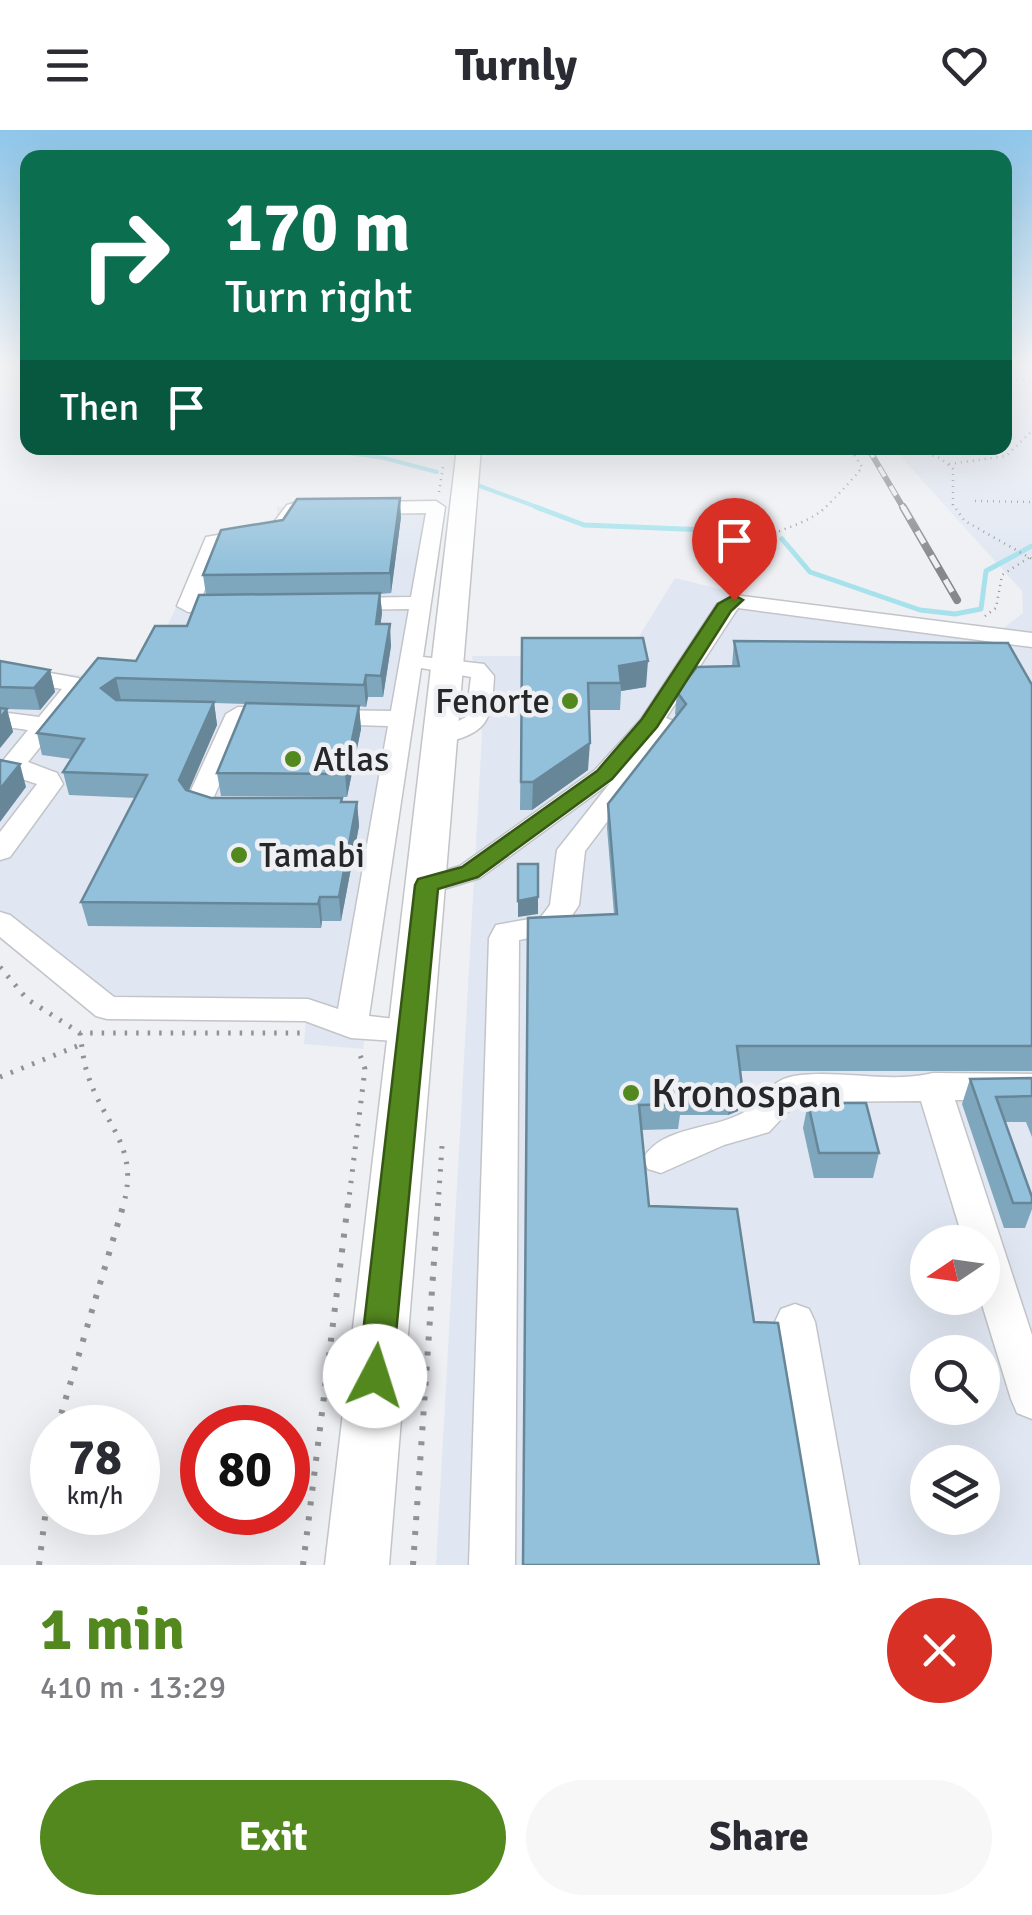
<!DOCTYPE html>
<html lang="en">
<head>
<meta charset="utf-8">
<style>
	:root { --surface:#fff; --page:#f7f7f7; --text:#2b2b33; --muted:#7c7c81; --accent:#53881f }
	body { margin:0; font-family:Signika,sans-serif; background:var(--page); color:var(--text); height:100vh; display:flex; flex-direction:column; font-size:38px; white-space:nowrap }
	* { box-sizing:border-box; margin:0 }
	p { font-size:32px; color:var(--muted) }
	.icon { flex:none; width:55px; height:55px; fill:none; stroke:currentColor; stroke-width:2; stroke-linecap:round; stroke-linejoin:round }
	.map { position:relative; height:1435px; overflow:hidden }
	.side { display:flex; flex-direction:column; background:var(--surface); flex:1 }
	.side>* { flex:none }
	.top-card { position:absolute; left:20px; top:20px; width:992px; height:305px; border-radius:20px; box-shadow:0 10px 40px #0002; background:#0b6e4f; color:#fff; overflow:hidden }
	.needle { width:65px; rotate:257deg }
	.tools { position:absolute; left:910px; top:1095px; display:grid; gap:20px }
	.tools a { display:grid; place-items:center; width:90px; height:90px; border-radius:50%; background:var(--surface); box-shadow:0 10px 40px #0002; font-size:50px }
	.speed { position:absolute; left:30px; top:1275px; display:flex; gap:20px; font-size:50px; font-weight:700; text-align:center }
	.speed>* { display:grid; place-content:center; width:130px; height:130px; border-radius:50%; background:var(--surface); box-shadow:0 10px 40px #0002; line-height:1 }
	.speed small { font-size:25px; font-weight:400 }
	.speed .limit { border:15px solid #d22; background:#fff; color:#111 }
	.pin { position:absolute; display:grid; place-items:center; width:85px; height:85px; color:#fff; margin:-102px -42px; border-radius:50% 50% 50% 0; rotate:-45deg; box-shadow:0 0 10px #0007 }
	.pin .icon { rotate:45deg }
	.me { position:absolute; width:110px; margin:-55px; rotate:5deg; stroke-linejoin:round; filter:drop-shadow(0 0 8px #0008) }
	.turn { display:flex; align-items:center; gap:35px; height:210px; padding:0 40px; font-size:45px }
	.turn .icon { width:130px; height:130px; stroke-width:2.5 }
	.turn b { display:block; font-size:70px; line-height:85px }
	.then { display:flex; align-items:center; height:95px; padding:0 40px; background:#0003; gap:20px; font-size:38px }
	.round { display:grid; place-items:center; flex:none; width:105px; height:105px; border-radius:52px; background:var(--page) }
	.head { display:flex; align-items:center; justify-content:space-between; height:170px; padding:0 40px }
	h1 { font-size:60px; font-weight:700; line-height:75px; color:var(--accent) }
	.action { display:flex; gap:20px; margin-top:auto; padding:20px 40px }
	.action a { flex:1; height:115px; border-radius:60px; background:var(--accent); color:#fff; font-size:40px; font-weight:700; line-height:115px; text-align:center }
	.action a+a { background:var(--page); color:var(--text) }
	header { display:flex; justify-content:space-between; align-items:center; height:130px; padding:0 40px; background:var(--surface); font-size:45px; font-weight:700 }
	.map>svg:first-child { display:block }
</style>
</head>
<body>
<header><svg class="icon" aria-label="menu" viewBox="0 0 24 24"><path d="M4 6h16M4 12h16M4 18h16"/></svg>Turnly<svg class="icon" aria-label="heart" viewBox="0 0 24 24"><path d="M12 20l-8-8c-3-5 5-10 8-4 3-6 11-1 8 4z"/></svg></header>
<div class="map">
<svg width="1032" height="1435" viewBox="0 0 1032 1435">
	<rect width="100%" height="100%" fill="#eef0f4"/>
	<g fill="#e1e7f2" fill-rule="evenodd">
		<path d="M1005,234H1032V1435H436L482,604L472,526H521L522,533L622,534L675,448L744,465L987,501L1003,498L1023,483L1022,461L893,318H1005ZM928,1112H982V1168H928ZM928,1222H982V1278H928ZM928,1332H982V1388H928Z"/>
		<path d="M445,375L363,919L304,914L306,891L97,886L0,810V536L141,552L208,409L277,396V377Z"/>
	</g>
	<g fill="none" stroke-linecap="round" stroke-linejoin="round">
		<g stroke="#a7e2ec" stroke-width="4">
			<path d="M313,318L384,328L437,342"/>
			<path d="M477,355L542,379"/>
		</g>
		<g stroke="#a7e2ec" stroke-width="5">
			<path d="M536,377L584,395L758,402"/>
			<path d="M782,409L810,442L920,480L955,484L981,479L986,441L1032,416"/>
		</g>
		<g stroke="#c2c4c8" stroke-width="3">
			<g id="minor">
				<path d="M436,371L445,377L423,527L484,534L494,546C492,593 487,603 440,614L428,607L466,587L471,547L421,538L369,886L421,892L426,900L421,908L410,912L351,908L305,891L107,889L96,886L0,807V782L10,785L114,867L308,869L338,879L388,596L324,594L312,587L324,580L391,581L409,479L346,480L335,474L346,468L411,467L426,383L299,385L284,405L221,416L201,470L235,472V480L188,482L177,476L206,407L271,396L287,375L294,373Z"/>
				<path d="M734,465L1032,503V517L738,478L666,588L681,594L585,721L579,775L561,802L519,810L515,1435H469L489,808L496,795L541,787L550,775L557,720L610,653L480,748L427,764L413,755L417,749L460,736L595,640L641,589L717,474Z"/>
				<path d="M0,534L78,548L90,555L28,632L57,643L63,654L10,727L0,730V702L37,654L16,647L1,633L28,600L0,596V582L39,587L62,559L0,548Z"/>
				<path d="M238,577L276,578L288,585L276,592L247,591L213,669L234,673L238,679L234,685L197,684L187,669L226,584Z"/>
				<path d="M933,943L1032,944V970H955L1032,1205V1289L1017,1283L1011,1269L980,1168L982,1112H964L921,971L797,972L769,1002L724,1015L661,1043L648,1039L643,1029C661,995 717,1000 746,981C765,969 768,951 794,946C839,939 889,954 933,943Z"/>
				<path d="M795,1174L809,1179L815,1192L859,1435H813L775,1192L781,1179Z"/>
			</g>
		</g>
		<g stroke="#c2c4c8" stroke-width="3">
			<path id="highway" d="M457,318H481L389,1435H325Z"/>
		</g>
		<g stroke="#919296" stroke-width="2.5" stroke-dasharray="1 5" stroke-linecap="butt">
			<path d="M1005,247L1032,251"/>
			<path d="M921,322L940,328L953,339V375L965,391L1032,429"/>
			<path d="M949,334L1006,326L1032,301"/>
			<path d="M439,362L443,337"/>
			<path d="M975,371L1032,372"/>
			<path d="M732,456C734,401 785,407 820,382C826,378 858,344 862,337L850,318"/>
			<path d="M985,486L996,478L1002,445L1030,427"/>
		</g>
		<g stroke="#919296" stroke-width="5" stroke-dasharray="2.5 9" stroke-linecap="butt">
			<path d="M0,837L27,869L80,903H306"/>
			<path d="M80,903C82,916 83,930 87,942C102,994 141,1015 123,1076"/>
			<path d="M0,947L80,915"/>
			<path d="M348,1076L365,939L358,919"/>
			<path d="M438,1076L442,1016"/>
		</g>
		<g stroke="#919296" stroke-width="6" stroke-dasharray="4 11" stroke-linecap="butt">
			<path d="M57,1298L124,1073"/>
			<path d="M39,1435L52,1331"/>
			<path d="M303,1435L348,1073"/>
			<path d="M413,1435L438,1073"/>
		</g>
		<use href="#minor" fill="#fff" fill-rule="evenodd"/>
		<use href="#highway" fill="#fff" fill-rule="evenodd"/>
		<g stroke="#87888b" stroke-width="6">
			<path id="rail-far1" d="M868,318L904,379"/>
		</g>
		<g stroke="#87888b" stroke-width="8">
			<path id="rail" d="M903,377L957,470"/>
		</g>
		<use href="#rail-far1" stroke="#eef0f4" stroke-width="4" stroke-dasharray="11" stroke-linecap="butt"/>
		<use href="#rail" stroke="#eef0f4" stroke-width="5" stroke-dasharray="14" stroke-linecap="butt"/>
	</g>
	<g fill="#7ea6bc">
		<path d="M401,387L391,463L380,464L382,483L380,494L391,516L383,567H368L366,577L359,576L361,599L347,667L221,666L217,643L246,574L214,573L217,595L188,661L211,668H342V672H357L359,696L341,791H322L321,798L88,796L81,772L136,668L69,665L63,642L71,629L42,625L37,603L187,496L206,465L203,445Z"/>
		<path d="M522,508L646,557L621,561L620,580H588V640L532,680H520Z"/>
		<path d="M734,511L1032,555V941H740L738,981L728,985H680L678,999L641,1000L523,1435L614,784L607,698L608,674L677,586L675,584L677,562L732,536Z"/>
		<path d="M0,531L50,540L55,562L40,580L7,579L13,602L0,618Z"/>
		<path d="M1032,948V1007L1026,992H1005L1032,1067V1079L1025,1098H1004L962,974L970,949Z"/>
		<path d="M808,973L879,1023L873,1048H814L803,998Z"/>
	</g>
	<g fill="#678799">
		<path d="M400,368L401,387L391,463L390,443Z"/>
		<path d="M380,463L382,483L378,515L376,494Z"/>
		<path d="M390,494L391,516L383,567L381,546Z"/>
		<path d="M648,531L646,557L621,561L619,536Z"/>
		<path d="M50,540L55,562L40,580L34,558Z"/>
		<path d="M366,545L368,567L366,577L364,555Z"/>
		<path d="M116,548L121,570L105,580L101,558Z"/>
		<path d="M214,572L217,595L184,672L179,650Z"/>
		<path d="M359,576L361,599L347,667L345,644Z"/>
		<path d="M7,579L13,602L0,618V588Z"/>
		<path d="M590,613L588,640L532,680L533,652Z"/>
		<path d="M20,634L26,657L0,692V659Z"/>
		<path d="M357,672L359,696L341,791L339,767Z"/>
		<path d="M320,767L322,791L321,798L318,774Z"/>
		<path d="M538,767V784L518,787V771Z"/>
		<path d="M742,956L738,981L728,985L732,960Z"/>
	</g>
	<g fill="#93c1db" stroke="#678799" stroke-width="2.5">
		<path d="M400,368L390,443L203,445L221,400L283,390L297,369Z"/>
		<path d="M380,463L376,494H390L381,546L366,545L364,555L116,548L101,558L116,570L214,572L179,650L186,660L211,668H342L341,672H357L339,767H320L318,774L81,772L147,645L63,642L84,609L37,603L98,528L136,531L155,496H187L199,465Z"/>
		<path d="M522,508H643L648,531L619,536L621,553H588L590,613L533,652H521Z"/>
		<path d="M734,511L1008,513L1032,555V916H737L742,956L732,960L679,959L681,974L639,975L649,1076L737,1079L754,1192L778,1193L819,1435H523L528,788L617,784L608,674L686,574L677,562L697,537L739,536Z"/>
		<path d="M0,531L50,540L34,558L0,557Z"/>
		<path d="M246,573L359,576L345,644L217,643Z"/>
		<path d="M0,578L7,579L0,588Z"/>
		<path d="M0,630L20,634L0,659Z"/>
		<path d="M518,734H538V767L518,771Z"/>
		<path d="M1032,948V966L996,967L1032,1067V1073H1013L970,949Z"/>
		<path d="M808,973H866L879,1023H819Z"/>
	</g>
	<linearGradient id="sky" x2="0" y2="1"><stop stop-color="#8ec6ea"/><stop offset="0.54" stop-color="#f7f8fa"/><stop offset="1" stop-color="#f7f8fa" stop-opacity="0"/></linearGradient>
	<rect width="1032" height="435" fill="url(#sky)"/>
	<path fill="#53881f" stroke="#365814" stroke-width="2.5" d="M734,465L743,470L731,481L657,597L612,649L478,747L438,759L392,1246L387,1257L375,1261L363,1257L358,1246L415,755L418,749L462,737L597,641L642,589L718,474Z"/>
	<g fill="#53881f" stroke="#eef0f4" stroke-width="4">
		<circle cx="570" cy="571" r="10"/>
		<circle cx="293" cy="629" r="10"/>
		<circle cx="239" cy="725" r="10"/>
		<circle cx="631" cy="963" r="10"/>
	</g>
	<g text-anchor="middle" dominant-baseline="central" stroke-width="9" stroke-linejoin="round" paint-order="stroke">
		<g font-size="35" fill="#262729" stroke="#eef0f4" text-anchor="start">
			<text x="550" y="571" text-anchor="end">Fenorte</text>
			<text x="313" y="629">Atlas</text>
			<text x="259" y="725">Tamabi</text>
		</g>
		<g font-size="42" fill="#262729" stroke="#eef0f4" text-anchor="start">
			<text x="651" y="963">Kronospan</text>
		</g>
	</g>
</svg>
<div class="tools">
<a><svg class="needle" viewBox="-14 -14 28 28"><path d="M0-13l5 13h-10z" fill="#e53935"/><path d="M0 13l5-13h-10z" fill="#7c7c81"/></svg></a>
<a><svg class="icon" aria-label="search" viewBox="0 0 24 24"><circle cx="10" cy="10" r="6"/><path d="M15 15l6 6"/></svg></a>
<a><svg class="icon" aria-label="layers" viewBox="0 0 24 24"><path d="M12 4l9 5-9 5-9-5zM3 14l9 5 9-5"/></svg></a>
</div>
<div class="speed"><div>78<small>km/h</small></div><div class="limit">80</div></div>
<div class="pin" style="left:734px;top:470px;background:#d93025"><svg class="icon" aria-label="arrive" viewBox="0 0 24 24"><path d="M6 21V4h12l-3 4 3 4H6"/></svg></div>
<svg class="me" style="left:375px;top:1246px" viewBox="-20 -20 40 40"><circle r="19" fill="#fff"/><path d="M0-13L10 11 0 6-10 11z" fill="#53881f"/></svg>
<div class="top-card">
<div class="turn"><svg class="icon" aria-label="right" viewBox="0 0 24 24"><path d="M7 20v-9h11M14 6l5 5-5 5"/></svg><div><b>170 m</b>Turn right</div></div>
<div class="then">Then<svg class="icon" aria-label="arrive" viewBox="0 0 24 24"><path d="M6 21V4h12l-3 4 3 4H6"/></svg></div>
</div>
</div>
<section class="side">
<div class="head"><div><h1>1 min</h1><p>410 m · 13:29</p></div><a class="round" style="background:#d93025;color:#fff"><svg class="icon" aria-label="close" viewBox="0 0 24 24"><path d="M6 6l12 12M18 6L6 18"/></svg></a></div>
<div class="action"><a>Exit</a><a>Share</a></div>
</section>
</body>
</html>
